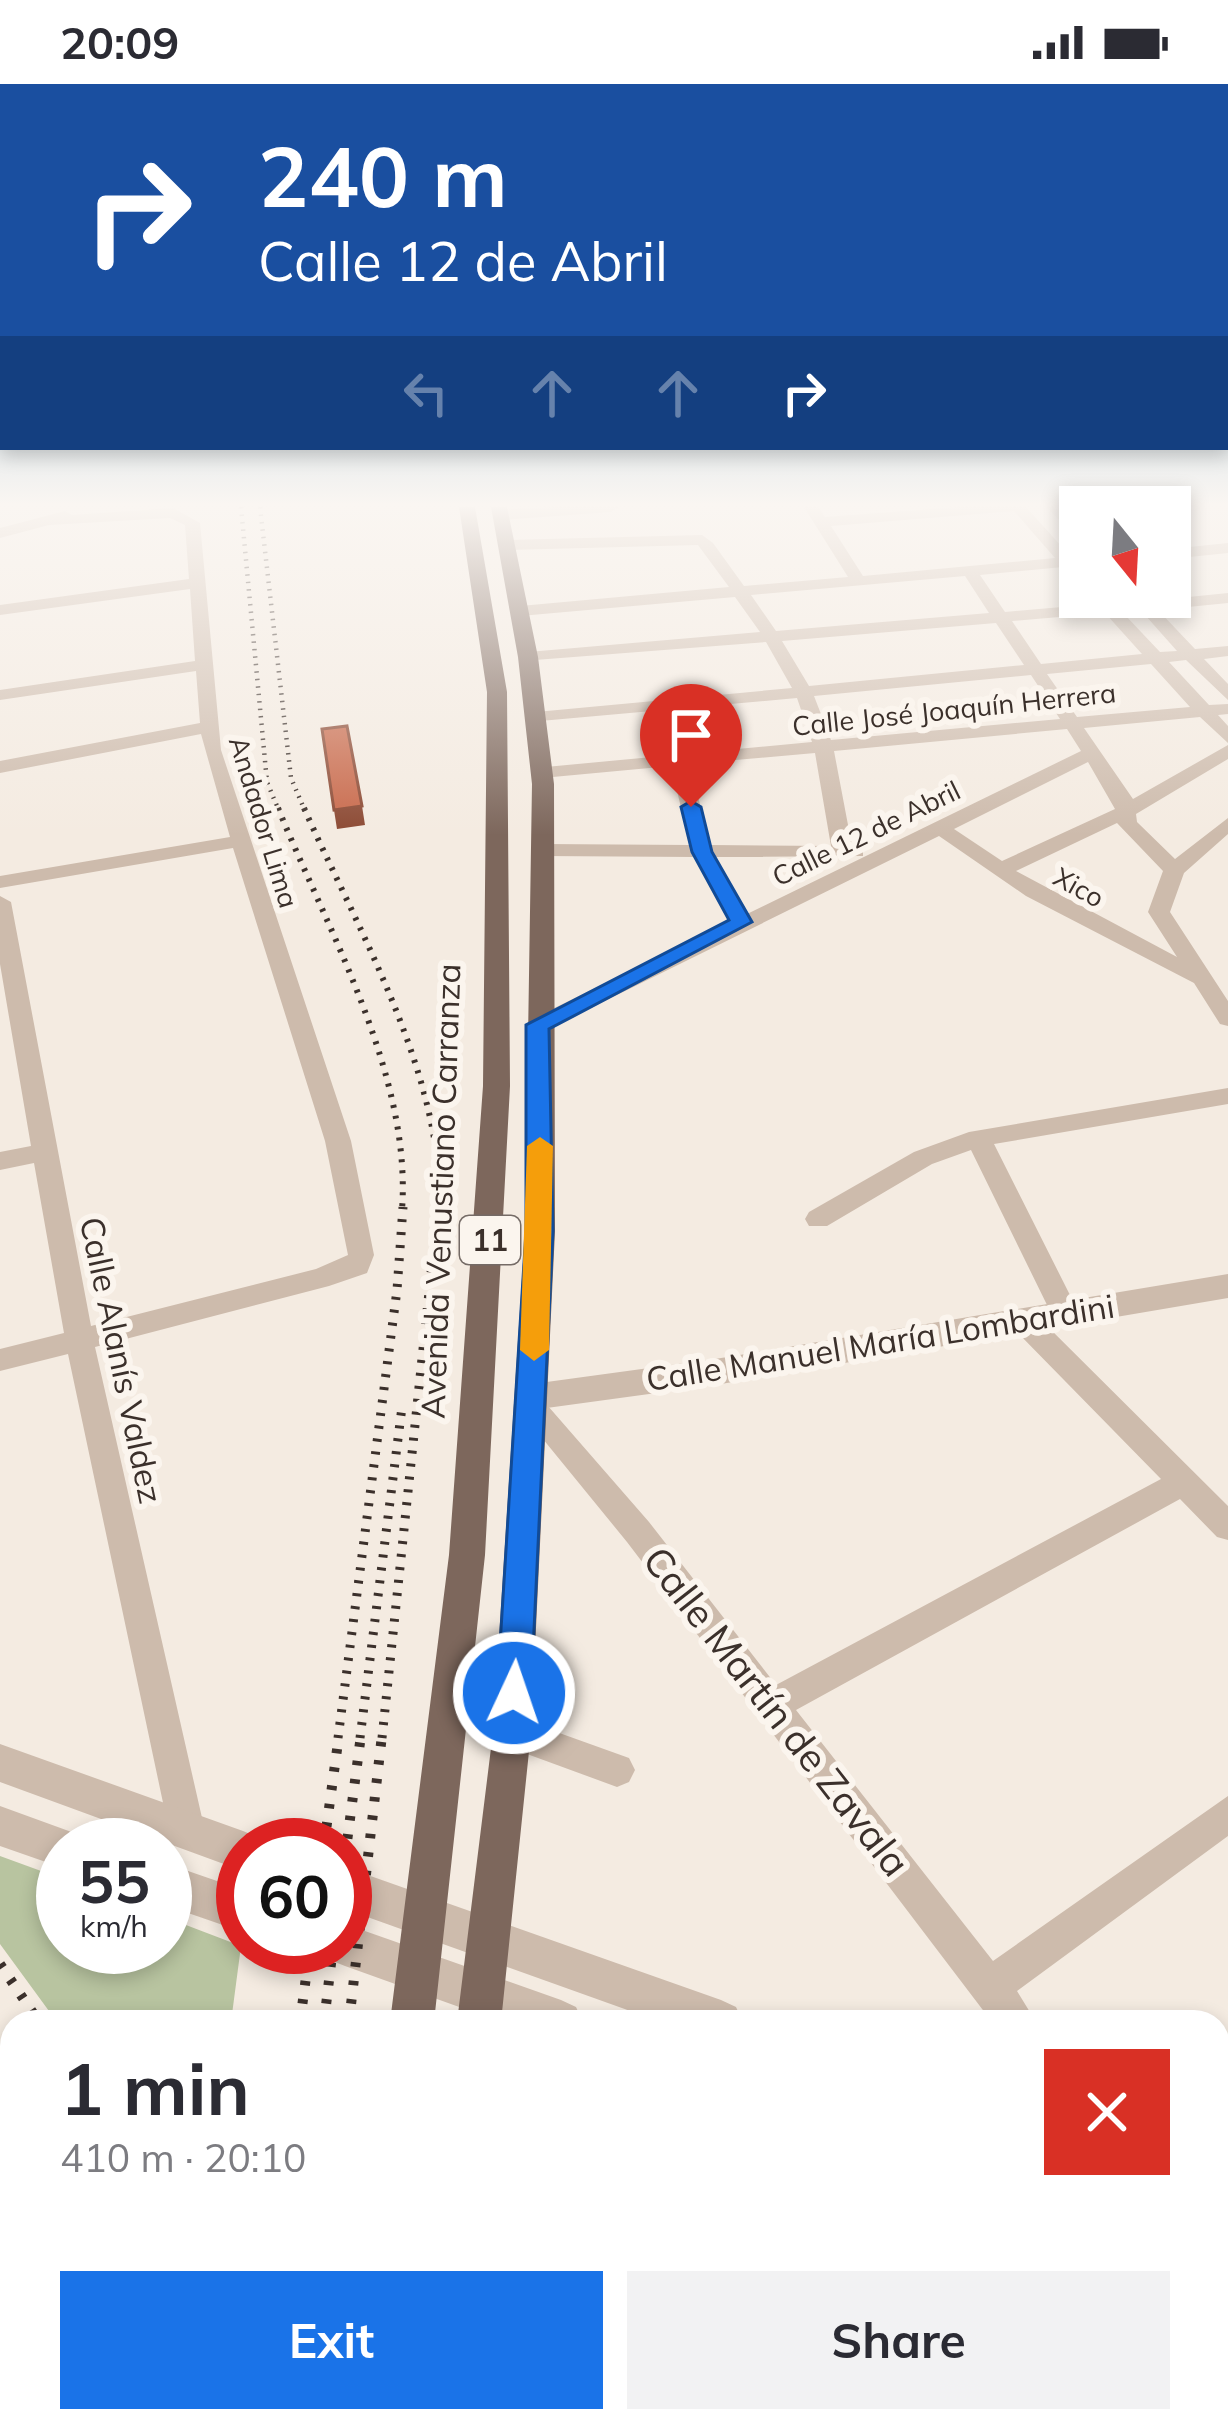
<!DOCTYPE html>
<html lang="en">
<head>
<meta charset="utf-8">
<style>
	:root { --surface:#fff; --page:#f2f2f3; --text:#2b2b33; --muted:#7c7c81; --accent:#1a73e8 }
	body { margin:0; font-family:Mulish,sans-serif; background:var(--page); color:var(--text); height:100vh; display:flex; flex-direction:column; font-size:45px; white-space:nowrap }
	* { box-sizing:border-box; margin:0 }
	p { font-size:39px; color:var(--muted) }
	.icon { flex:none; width:66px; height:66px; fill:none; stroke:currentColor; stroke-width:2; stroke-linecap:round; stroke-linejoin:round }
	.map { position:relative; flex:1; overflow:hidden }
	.side { position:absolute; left:0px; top:1926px; width:1230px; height:423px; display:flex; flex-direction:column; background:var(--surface); border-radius:36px 36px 0 0; box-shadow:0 6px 18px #0003 }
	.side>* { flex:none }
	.banner { position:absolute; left:0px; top:0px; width:1230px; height:366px; box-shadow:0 6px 18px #0003; background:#1a4fa0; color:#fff; overflow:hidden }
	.needle { width:78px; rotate:162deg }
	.buttons { position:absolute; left:1059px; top:402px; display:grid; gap:24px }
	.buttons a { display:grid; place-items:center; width:132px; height:132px; border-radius:0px; background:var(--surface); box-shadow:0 6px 18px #0003; font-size:60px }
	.speed { position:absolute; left:36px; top:1734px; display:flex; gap:24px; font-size:60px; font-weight:700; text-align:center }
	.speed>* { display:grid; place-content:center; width:156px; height:156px; border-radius:50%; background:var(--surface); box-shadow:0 6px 18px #0003; line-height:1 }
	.speed small { font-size:30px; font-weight:400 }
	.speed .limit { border:18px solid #d22; background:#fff; color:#111 }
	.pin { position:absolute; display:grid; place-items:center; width:102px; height:102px; color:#fff; margin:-123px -51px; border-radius:50% 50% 50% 0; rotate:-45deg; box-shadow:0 0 12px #0007 }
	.pin .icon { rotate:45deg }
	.me { position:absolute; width:132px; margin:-66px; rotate:3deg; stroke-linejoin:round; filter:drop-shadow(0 0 9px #0008) }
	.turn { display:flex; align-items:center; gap:42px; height:252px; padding:0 60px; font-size:54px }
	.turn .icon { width:156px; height:156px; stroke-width:2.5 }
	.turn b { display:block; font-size:84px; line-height:102px }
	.lanes { display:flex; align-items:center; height:114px; padding:0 60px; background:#0003; justify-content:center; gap:60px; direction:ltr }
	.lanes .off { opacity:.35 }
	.round { display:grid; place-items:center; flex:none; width:126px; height:126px; border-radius:0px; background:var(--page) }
	.summary { display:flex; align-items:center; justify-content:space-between; height:204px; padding:0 60px }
	h1 { font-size:72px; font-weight:700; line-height:90px }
	.cta { display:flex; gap:24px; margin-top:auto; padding:24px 60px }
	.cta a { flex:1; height:138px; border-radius:0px; background:var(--accent); color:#fff; font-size:48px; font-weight:700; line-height:138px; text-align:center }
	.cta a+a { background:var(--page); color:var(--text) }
	.status { display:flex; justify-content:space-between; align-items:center; height:84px; padding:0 60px; background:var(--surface); direction:ltr }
	.status svg { height:33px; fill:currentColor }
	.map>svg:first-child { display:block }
</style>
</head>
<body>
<div class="status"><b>20:09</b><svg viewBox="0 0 49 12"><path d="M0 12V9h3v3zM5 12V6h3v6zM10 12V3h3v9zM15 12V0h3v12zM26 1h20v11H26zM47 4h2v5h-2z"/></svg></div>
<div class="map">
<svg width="1228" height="2348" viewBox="0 0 1228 2348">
	<rect width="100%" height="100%" fill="#f4ebe1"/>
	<path fill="#b8c4a0" d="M0,1772L63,1795V1863H165V1833L241,1862L231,1938H57L0,1860Z"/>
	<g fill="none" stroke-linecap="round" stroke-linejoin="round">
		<g fill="#cdbbac" fill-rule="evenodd">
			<path d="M554,423H619L611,428L501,436L493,431L501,426Z"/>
			<path d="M804,423H818L825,433L959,423H1026L1071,473L1080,472V491L1069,490L1063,483L980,491L1005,528L1096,520L1091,513H1108L1160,568L1177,567L1129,513L1149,517L1228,509V519L1158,526L1195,565L1228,562V572L1204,575L1228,600V616L1186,576L1169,578L1209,621L1228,620V630L1218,631L1228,642V659L1200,633L1084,644L1133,715L1228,661V675L1136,730L1137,738L1175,775L1228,734V750L1184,789L1170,828L1228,917V942L1220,940L1194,899L1026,812L939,752L546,946H530L526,941L530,936L730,838L695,773L542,772L532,766L542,760L690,761L671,682L542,694L532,688L535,684L812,658L797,614L529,638L527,634L536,628L792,604L766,558L522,577L519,573L528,568L760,548L735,513L520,532L512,527L520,522L729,503L698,461L507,466L499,461L507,456L702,451L713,459L744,502L848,493ZM1014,427L1055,474L863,492L831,442ZM965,492L989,529L776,547L751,511ZM1105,529L1142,570L1041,580L1012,537ZM996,539L1024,581L809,602L782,557ZM1151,580L1190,623L1077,633L1047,590ZM1031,591L1060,635L831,656L814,612ZM1067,645L1081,667L747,830L715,773L863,772V764L852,762L834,667ZM815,669L831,762L710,761L690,680ZM1088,678L1115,725L1002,777L954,745ZM1117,739L1163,787L1148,828L1177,873L1016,787Z"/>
			<path d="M1046,423H1062L1080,442V456Z"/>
			<path d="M173,424L200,439L221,666L351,1057L374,1171L367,1189L329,1202L95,1263L205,1747L200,1760L187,1765L174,1760L169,1747L68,1270L0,1287V1265L64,1249L34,1079L0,1086V1068L31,1062L0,880V812L11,818L91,1242L316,1185L348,1171L325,1057L233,764L0,804V792L230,753L201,650L0,689V677L200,639L196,587L0,616V606L195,577L190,505L0,531V521L189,495L185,441L170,434L49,441L0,454V444L65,427L72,431Z"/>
			<path d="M1228,459V469L1170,475V465Z"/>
			<path d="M1228,1004V1020L994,1060L1078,1227L1074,1235H1054L1050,1227L971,1066L932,1080L827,1142H809L805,1135L809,1128L914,1068L969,1048Z"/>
			<path d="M1024,1226L1034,1229L1228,1422V1456L1217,1453L1180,1415L796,1626L993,1877L1228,1712V1752L1017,1907L1036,1938H992L627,1458L516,1322L521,1314L531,1310L541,1314L649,1438L776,1601L1161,1395L1014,1245L1010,1237L1014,1229Z"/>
			<path d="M512,1632L629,1674L635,1686L629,1698L617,1703L500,1660L495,1648L500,1636Z"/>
			<path d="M1228,2026V2070L1218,2074V2030Z"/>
			<path d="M1218,2201L1228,2205V2261L1218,2257Z"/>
			<path d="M606,2337H667L662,2348H601Z"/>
		</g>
		<g fill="#cdbbac" fill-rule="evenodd">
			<path d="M1228,1190V1214L715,1301L532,1326L521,1322L516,1313L521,1304L532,1300L715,1275Z"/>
			<path d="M0,1660L243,1747L257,1753L261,1761H243V1787L0,1698Z"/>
			<path d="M0,1722L77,1750L82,1761H63V1784L0,1762Z"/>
			<path d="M165,1779L243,1806V1848L165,1821Z"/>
			<path d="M345,1783L721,1916L736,1923L743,1938H661L345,1825Z"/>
			<path d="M345,1840L561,1916L576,1923L583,1938H501L345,1882L330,1876L325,1863H345Z"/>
			<path d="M1218,2092L1228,2096V2142L1218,2138Z"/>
			<path d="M1218,2144L1228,2148V2196L1218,2192Z"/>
		</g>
		<g fill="#7d675c" fill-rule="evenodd">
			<path d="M459,423H475L507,608L510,1002L485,1471L434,1938H390L449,1471L483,1002L487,608Z"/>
			<path d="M491,423H507L538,573L554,700L555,1147L531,1648L501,1938H457L493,1648L525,1147L532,700L518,573Z"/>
			<path d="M341,2337H391L390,2348H340Z"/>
			<path d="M403,2337H453L452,2348H402Z"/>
		</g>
		<g stroke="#3b302b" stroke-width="4.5" stroke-dasharray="1.5 6" stroke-linecap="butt">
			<path d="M241,423L267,698L279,727"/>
			<path d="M260,423L291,694L305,727"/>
		</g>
		<g stroke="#3b302b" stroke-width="6" stroke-dasharray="3 8" stroke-linecap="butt">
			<path d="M278,724C328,847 412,992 402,1126"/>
			<path d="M304,724C356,842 447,997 438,1126"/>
		</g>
		<g stroke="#3b302b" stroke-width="9" stroke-dasharray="3 10" stroke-linecap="butt">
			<path d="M338,1654L397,1206L403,1123"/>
			<path d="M360,1654L402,1323"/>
			<path d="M382,1654L438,1123"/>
		</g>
		<g stroke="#3b302b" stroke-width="10" stroke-dasharray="4.5 14" stroke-linecap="butt">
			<path d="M324,1761L339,1651"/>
			<path d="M345,1773L361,1651"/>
			<path d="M0,1880L39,1938"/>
			<path d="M300,1938L310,1863"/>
			<path d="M324,1938L333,1863"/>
			<path d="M349,1938L382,1651"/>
			<path d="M1218,2160L1228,2164"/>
			<path d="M161,2337L162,2348"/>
			<path d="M246,2348L247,2337"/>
			<path d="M277,2348L278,2337"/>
			<path d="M306,2348L307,2337"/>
			<path d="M479,2348L488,2337"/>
		</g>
	</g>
	<path fill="#8c4a34" d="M362,722L365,741L337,745L334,726Z"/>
	<path fill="#c8694b" stroke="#8c4a34" stroke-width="3" d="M347,642L362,722L334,726L322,645Z"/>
	<linearGradient id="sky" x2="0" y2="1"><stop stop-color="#7eb2d2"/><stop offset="0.56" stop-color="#faf6f2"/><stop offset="1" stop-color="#faf6f2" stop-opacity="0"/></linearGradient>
	<rect width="1228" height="751" fill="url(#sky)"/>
	<path fill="#1a73e8" stroke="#114b97" stroke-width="3" d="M691,717L701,723L712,768L752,838L549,945L553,1147L531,1609L526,1620L514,1625L502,1620L497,1609L526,1147V941L729,836L692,768L681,723Z"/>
	<path fill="#f59e0b" d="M540,1053L553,1062L549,1266L534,1277L520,1266L527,1062Z"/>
	<g text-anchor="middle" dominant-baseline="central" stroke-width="12" stroke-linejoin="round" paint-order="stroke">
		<g font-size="27" fill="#3b302b" stroke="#fbf5ee">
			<text transform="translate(954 625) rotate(-6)">Calle José Joaquín Herrera</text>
			<text transform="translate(264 738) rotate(73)">Andador Lima</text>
			<text transform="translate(866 749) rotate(-26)">Calle 12 de Abril</text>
			<text transform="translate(1079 803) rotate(29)">Xico</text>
		</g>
		<rect fill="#fbf5ee" stroke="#756b66" stroke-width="3" x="460" y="1132" width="60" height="48" rx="9"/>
		<g font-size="30" font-weight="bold" fill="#3b302b">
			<text x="490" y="1156">11</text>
		</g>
		<g font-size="33" fill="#3b302b" stroke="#fbf5ee">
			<text transform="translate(440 1107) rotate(-88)">Avenida Venustiano Carranza</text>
			<text transform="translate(880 1258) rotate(-9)">Calle Manuel María Lombardini</text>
			<text transform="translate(122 1276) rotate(78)">Calle Alanís Valdez</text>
		</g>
		<g font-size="39" fill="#3b302b" stroke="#fbf5ee">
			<text transform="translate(777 1627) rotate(52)">Calle Martín de Zavala</text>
		</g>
	</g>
</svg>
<div class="buttons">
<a><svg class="needle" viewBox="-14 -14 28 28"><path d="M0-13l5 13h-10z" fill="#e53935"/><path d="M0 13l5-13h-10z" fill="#7c7c81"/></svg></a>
</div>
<div class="speed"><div>55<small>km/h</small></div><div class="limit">60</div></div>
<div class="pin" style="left:691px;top:723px;background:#d93025"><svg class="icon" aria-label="arrive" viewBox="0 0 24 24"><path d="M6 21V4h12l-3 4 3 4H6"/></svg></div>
<svg class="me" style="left:514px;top:1609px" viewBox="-20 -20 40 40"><circle r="17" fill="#1a73e8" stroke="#fff" stroke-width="3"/><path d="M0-11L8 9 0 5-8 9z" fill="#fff"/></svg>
<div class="banner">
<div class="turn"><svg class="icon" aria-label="right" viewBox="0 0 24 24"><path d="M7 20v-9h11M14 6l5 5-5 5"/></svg><div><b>240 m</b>Calle 12 de Abril</div></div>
<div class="lanes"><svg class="icon off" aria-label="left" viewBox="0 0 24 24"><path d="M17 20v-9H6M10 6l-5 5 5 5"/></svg><svg class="icon off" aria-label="ahead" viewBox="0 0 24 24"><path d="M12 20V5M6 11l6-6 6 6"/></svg><svg class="icon off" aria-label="ahead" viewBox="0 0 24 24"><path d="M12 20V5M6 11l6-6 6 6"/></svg><svg class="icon" aria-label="right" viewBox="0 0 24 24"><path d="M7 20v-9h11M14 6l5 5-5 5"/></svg></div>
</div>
<section class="side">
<div class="summary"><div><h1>1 min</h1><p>410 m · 20:10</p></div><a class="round" style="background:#d93025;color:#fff"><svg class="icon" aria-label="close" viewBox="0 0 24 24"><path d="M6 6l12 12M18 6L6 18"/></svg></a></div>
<div class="cta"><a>Exit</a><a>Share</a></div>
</section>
</div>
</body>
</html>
